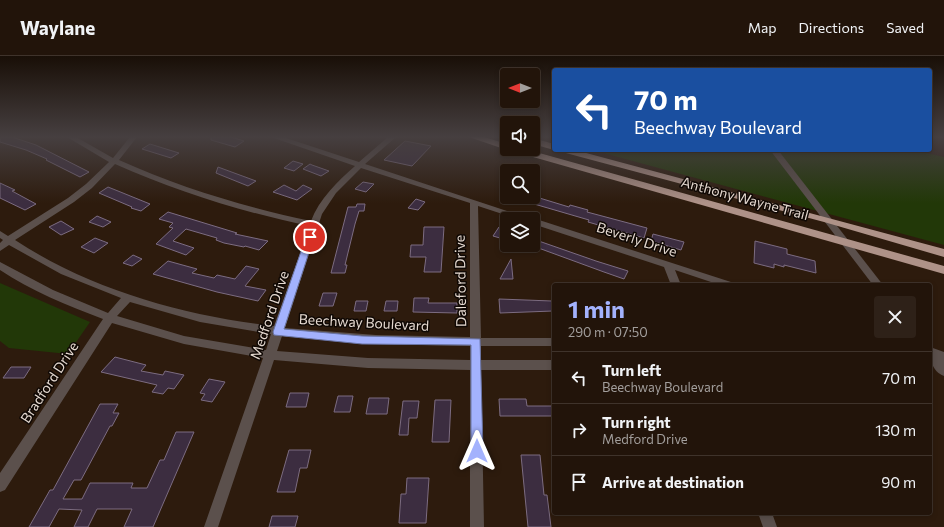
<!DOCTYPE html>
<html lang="en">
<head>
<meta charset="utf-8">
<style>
	:root { --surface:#22140a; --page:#2e2118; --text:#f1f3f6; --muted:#a29e9c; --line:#3f332b; --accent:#a3b2fd }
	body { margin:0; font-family:Commissioner,sans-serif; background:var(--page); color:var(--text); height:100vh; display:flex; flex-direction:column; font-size:15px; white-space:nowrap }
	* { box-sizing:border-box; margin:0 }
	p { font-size:13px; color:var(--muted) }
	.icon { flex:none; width:22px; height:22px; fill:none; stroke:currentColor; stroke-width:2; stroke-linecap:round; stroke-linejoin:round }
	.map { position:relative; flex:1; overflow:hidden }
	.panel { position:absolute; left:552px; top:227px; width:380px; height:232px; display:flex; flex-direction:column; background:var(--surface); border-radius:4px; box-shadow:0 2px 6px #0003,0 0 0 1px var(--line) }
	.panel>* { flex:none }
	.hud { position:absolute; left:552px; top:12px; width:380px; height:84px; border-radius:4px; box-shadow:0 2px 6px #0003,0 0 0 1px var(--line); background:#1a4fa0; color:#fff; overflow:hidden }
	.needle { width:26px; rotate:270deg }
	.tools { position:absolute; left:500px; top:12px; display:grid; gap:8px }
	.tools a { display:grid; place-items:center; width:40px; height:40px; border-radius:4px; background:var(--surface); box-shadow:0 2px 6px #0003,0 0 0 1px var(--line); font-size:20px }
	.pin { position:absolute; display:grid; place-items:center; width:34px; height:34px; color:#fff; margin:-17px; border:2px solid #fff; border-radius:50%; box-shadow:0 1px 4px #0007 }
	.me { position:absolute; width:44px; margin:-22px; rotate:0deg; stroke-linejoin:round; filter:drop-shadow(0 0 3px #0008) }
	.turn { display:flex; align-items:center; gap:14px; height:84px; padding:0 16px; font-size:18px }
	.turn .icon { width:52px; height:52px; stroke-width:2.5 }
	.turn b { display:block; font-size:28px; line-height:34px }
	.round { display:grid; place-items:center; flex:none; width:42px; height:42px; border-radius:4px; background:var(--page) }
	.overview { display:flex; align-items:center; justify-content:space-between; height:68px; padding:0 16px }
	h1 { font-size:24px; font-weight:700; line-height:30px; color:var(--accent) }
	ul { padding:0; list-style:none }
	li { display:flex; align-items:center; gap:12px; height:52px; padding:0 16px; border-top:1px solid var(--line) }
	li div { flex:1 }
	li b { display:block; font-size:15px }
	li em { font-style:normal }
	header { display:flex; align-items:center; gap:24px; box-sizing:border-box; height:56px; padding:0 20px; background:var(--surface); border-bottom:1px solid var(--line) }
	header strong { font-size:19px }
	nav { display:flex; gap:22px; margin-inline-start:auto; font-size:14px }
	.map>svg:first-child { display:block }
</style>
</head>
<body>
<header>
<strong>Waylane</strong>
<nav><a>Map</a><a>Directions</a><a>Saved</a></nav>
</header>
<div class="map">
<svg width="944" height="471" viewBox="0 0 944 471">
	<rect width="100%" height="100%" fill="#2d1b0d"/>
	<g fill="#223808">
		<path d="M592,94H913L944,101V189Z"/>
		<path d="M0,227L90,266L68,298L9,292L0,285Z"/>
	</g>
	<g fill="#3c2d40" stroke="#7c6c81">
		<path d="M0,81H12L36,89L89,116L80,121L46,104L47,103L26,94L0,86Z"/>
		<path d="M211,81H231L244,85L235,91L211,84Z"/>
		<path d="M405,85L431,90L412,110L384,104Z"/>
		<path d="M150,88L179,97L171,102L142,93Z"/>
		<path d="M293,105L303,108L294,115L284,112Z"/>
		<path d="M310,108L312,109L329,115L321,120L303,113Z"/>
		<path d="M218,111L256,125L248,130L216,117Z"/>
		<path d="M363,126L374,128L366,136L355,133Z"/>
		<path d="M0,127L15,134L12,135L36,148L25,154L0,142Z"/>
		<path d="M284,129L296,135L303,129L312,133L297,144L273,136Z"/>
		<path d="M108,131L118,135L150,148L141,155L131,152L132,151L99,137Z"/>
		<path d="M533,140L569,151L570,149L588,154L587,156L647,172L644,182L588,166L589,164L517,143L518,141Z"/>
		<path d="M416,143L425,146L418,154L408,152Z"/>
		<path d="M357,148H365L364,155H359L355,168L345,209H347L345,217H331L348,151H356Z"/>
		<path d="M168,156L237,177L235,178L268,185L259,194L245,190L244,191L224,187L216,184L217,182L186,173L173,185L194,192L186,199L156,188L173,172L169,171L173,167L159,163Z"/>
		<path d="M97,160L111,166L103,171L89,166Z"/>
		<path d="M61,165L74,173L61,179L49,171Z"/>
		<path d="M424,171H444L441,216H424L426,201H410L411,189H423Z"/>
		<path d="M499,171L507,173V184L493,180Z"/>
		<path d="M653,178L684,186L681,194L651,185Z"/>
		<path d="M95,182L108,187L94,197L81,191Z"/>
		<path d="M533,183L596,205L628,215L624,223L604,216L533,190Z"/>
		<path d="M755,185L787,193V198L815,205L816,217L784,209V211L774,208V212L754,207Z"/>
		<path d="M133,199L142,203L132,210L123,207Z"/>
		<path d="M511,203L513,223H500Z"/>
		<path d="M168,205L197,213L192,217L214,222L217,219L235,223L246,210L259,213L245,230L266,234L258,245L217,236L153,218Z"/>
		<path d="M323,237H337L333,250H319Z"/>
		<path d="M414,242H429L428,247H457V257L413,256Z"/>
		<path d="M499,243L552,245L553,255L500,257Z"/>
		<path d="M356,245H368L366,255H354Z"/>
		<path d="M386,245H398L397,255H384Z"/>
		<path d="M115,301L146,309L141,315L163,319L165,315L184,319L174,333L168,332L163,338L152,336L157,329L101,316Z"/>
		<path d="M11,311H31L24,322H3Z"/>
		<path d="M209,323L225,326L212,346L201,344L205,338L200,337Z"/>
		<path d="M290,337H309L306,351H286Z"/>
		<path d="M338,340H353L350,356H334Z"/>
		<path d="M369,342H389L387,358H366Z"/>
		<path d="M499,343H526L527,350H554V360H500Z"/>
		<path d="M435,344H451L449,386H432Z"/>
		<path d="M403,345H419L417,362H409L408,379H399Z"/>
		<path d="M100,348H118L113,357H119L112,370H110L81,424H74L63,443H82L90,427H133L131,432H147L160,404H164L176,376H194L153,471H124L132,453H97L88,471H74L82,454L59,453L49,471H29L50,434H53Z"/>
		<path d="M289,394H311L307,412H300L295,436H277Z"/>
		<path d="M521,399H540L544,439H547L551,471H528Z"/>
		<path d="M407,422H429L426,467H399L401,438H406Z"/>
		<path d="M272,460H298L295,471H269Z"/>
	</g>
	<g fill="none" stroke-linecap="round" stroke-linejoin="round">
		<g fill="#5b504c" fill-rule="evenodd">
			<path d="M67,81H76L113,102L130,81H137L119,104C181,132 245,151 311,165C319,143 338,125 355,110L271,81H283L359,106L388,81H396L365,108L531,163H536L734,227L736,229H720L675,214L681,229H671L664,211L533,168V163H518L478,150L481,282H554V290H481V304H554V314H481L484,471H470V314L368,312L274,304L218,471H204L263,302L184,288L112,267L5,434L0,436V417L103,263C67,249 31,235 0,214V206L53,234L108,257L121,242L61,218L9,189L0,195V187L3,184L0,182V175L8,180L68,142L86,128L109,106ZM115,108C178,136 242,156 310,170L274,270C185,260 91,234 15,184L74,146L92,132ZM361,112L470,147V281L376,279L285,272L322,158L336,137ZM130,246L200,266L271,278L266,294L184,280L117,260ZM282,280L376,288L470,290V304L368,302L277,295Z"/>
			<path d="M770,94H778L883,229H873Z"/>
			<path d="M930,291L944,296V320C931,315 930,302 930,291Z"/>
			<path d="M758,457H772L777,471H763Z"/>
		</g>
		<g fill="#ae9288" fill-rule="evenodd">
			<path d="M469,81H484L507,88V93H509H504Z"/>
			<path d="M533,82L554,88V94L533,88Z"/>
			<path d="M511,93H525L944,210V218L512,95Z"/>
			<path d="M561,94H575L944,193V201L824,166L562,96Z"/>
		</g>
	</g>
	<linearGradient id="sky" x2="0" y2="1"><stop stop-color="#190f07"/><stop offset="0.55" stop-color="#463f40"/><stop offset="1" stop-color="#463f40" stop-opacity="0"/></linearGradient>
	<rect width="944" height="147" fill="url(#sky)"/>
	<path fill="#a3b2fd" stroke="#6a74a4" d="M310,179L314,181L284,273L362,280L480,283L483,395L481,399L477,401L473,399L471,395V289L362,288L274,279L273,276L306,181Z"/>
	<g text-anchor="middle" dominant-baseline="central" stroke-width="3" stroke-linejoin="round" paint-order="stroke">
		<g font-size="14" fill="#e5d9d0" stroke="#0f0804">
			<text transform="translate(745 142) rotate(15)">Anthony Wayne Trail</text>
			<text transform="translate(637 183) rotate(18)">Beverly Drive</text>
			<text transform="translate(460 225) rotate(-91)">Daleford Drive</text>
			<text transform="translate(269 259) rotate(-71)">Medford Drive</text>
			<text transform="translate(364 266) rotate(3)">Beechway Boulevard</text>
			<text transform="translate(49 326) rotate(-57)">Bradford Drive</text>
		</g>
	</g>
</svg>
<div class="tools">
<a><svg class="needle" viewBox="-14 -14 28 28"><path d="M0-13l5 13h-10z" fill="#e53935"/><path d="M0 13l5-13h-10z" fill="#a29e9c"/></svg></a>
<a><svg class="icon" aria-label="sound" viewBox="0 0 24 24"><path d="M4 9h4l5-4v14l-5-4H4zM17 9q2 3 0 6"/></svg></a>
<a><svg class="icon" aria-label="search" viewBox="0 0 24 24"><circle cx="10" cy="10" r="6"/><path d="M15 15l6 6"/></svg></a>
<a><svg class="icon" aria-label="layers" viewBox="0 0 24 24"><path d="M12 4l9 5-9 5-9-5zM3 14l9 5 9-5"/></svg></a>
</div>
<div class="pin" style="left:310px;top:181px;background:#d93025"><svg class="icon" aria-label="arrive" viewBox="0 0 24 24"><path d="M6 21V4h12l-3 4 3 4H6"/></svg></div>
<svg class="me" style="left:477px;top:395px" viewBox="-20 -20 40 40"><path d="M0-17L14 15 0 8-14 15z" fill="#a3b2fd" stroke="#fff" stroke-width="4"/></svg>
<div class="hud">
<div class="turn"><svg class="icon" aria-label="left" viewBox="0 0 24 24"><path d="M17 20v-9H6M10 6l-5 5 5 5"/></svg><div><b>70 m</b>Beechway Boulevard</div></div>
</div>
<section class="panel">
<div class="overview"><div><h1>1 min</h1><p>290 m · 07:50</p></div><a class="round"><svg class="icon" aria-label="close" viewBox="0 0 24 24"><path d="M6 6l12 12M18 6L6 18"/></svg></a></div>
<ul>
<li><svg class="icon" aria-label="left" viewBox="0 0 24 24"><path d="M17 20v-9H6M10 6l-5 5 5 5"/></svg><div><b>Turn left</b><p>Beechway Boulevard</p></div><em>70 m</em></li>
<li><svg class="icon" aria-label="right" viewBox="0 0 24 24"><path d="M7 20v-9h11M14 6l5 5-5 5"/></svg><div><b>Turn right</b><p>Medford Drive</p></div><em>130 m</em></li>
<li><svg class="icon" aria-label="arrive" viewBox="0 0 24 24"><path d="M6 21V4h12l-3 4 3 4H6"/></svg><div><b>Arrive at destination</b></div><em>90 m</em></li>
</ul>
</section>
</div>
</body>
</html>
